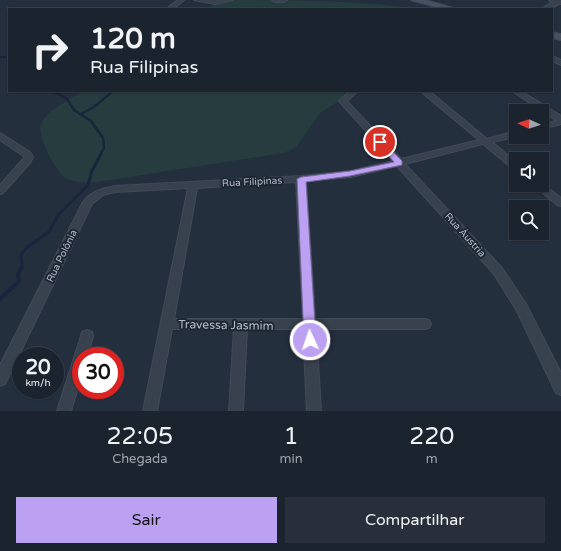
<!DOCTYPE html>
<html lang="pt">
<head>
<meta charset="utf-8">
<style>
	:root { --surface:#1b232e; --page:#282f3a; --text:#f1f3f6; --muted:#a0a4aa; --line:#39404a; --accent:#bca0f2 }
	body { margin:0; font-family:"Varela Round",sans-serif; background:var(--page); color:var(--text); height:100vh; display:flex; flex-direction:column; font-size:15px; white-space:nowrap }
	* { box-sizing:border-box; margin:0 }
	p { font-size:13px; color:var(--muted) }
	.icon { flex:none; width:22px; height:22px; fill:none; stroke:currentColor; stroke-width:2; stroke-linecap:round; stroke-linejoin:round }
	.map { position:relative; height:411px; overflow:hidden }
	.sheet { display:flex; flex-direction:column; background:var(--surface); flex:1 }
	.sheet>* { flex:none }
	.top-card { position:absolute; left:8px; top:8px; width:545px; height:84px; border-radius:0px; box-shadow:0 1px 3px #0004,0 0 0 1px var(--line); background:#1b232e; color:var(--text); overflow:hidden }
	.needle { width:26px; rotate:273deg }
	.buttons { position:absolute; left:509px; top:104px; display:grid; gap:8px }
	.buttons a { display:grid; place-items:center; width:40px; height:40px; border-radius:0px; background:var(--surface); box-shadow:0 1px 3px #0004,0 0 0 1px var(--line); font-size:20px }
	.speed { position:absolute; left:12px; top:347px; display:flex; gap:8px; font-size:20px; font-weight:700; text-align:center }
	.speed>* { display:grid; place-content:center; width:52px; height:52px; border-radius:50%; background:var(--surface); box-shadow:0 1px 3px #0004,0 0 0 1px var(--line); line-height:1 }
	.speed small { font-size:10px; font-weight:400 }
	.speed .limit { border:6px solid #d22; background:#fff; color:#111 }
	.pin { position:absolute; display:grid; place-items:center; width:34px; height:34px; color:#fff; margin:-17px; border:2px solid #fff; border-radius:50%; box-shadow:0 1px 4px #0007 }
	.me { position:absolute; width:44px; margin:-22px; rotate:357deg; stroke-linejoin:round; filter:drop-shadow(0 0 3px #0008) }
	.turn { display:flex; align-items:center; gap:14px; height:84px; padding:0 16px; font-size:18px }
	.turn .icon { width:52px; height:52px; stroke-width:2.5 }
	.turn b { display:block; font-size:28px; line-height:34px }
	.eta { display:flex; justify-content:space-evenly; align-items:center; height:68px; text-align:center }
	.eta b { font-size:24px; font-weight:600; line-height:28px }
	.action { display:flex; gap:8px; margin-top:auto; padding:8px 16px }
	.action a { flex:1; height:46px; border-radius:0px; background:var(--accent); color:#111; font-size:16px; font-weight:600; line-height:46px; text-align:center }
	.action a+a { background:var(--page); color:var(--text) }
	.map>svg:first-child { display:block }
</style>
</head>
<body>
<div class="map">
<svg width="561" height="411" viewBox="0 0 561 411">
	<rect width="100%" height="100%" fill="#242f3e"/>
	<g fill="#263c3f">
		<path d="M218,0C286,0 354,0 420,9H209Z"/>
		<path d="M82,91H355L320,113L296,147L284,153L97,182C88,182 78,183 69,180C57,176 36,135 41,124C47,110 70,100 82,91Z"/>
	</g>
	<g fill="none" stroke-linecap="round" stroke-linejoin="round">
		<path stroke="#17263c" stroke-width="2" d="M0,57H9"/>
		<g stroke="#17263c" stroke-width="2.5">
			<path d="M48,91L59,94L67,99L74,110L91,121L103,138L104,148L100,155"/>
			<path d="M81,114L94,107L113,91"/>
		</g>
		<path stroke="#17263c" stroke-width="3" d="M22,267L21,255L26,248L49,232L58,215L88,185L92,171L101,154"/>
		<path stroke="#17263c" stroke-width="4" d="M0,299L19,281L18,274L22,266"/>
		<g stroke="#414a57" stroke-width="2">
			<g id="minor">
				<path d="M178,0H184L173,9H166Z"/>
				<path d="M549,0H561V4L550,1Z"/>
				<path d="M552,56L561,60V65L552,61Z"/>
				<path d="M350,91H358L347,101L401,159L479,140L420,91H429L487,139L516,131V137L492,142L516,162V170L513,169L483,144L405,164L502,268L526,304L561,373V395L556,393L517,311L494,274L397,166L351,177L306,181L315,319H425L429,320L431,324L429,328L425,329H316L321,411H307L303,329H247L243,411H229L234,329H172L157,411H143L188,188L115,192L103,195L92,204L5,384L0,386V365L83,202C90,192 103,188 115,186L301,176L351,171L393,161L339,101ZM296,182L303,319H174L197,188Z"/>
				<path d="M512,91H521L561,116V124L542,129V124L557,121Z"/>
				<path d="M0,133L30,152L33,157L30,163L3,193L0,194V185L25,157L0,140Z"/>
				<path d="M542,183L561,198V206L557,205L534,185H542Z"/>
				<path d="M87,330L92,332L93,336L88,356H81V378L71,411H57L81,336L82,332Z"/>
			</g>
		</g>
		<g stroke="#414a57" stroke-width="2">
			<g id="tertiary">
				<path d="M194,0H233L215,4Z"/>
				<path d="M272,0H287C284,3 275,3 272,0Z"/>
				<path d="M556,0H561V3L550,9H541Z"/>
			</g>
		</g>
		<g stroke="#414a57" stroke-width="2">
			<g id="secondary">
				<path d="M411,0H425L457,9H443Z"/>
				<path d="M552,32L561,34V40L552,38Z"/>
			</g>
		</g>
		<use href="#minor" fill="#38414e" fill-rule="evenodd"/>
		<use href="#tertiary" fill="#38414e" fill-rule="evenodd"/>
		<use href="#secondary" fill="#465061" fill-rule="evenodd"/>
	</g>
	<path fill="#bca0f2" stroke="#7a689d" d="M380,140L383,141L402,161V165L350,176L306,182L316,340L314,343L310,345L306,343L304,340L297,179L301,177L350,171L394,162L377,142Z"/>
	<g text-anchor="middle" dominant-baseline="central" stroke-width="4" stroke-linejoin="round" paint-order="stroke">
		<g font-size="10" fill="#b4bcc9" stroke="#1d2633">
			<text transform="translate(252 182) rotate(-3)">Rua Filipinas</text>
			<text transform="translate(465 235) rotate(48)">Rua Áustria</text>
			<text transform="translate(62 256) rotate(-64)">Rua Polônia</text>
		</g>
		<g font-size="12" fill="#b4bcc9" stroke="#1d2633">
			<text transform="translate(226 325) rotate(1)">Travessa Jasmim</text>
		</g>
	</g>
</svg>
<div class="buttons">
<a><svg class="needle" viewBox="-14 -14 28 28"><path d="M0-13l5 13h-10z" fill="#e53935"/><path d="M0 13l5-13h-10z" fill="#a0a4aa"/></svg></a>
<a><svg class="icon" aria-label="sound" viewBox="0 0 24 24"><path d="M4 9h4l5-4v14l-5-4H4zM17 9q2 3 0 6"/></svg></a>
<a><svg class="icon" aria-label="search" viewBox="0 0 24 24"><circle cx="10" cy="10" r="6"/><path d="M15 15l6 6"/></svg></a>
</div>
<div class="speed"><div>20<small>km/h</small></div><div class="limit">30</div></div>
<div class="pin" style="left:380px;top:142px;background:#d93025"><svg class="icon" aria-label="arrive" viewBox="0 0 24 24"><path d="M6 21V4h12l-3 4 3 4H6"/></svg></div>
<svg class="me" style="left:310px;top:340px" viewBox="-20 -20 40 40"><circle r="17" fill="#bca0f2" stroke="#fff" stroke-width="3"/><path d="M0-11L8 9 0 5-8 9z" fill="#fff"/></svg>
<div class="top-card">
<div class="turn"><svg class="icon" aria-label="right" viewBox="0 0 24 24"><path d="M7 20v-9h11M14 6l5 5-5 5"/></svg><div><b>120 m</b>Rua Filipinas</div></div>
</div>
</div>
<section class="sheet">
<div class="eta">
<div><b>22:05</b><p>Chegada</p></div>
<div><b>1</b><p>min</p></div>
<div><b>220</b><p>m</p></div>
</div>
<div class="action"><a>Sair</a><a>Compartilhar</a></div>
</section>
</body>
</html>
